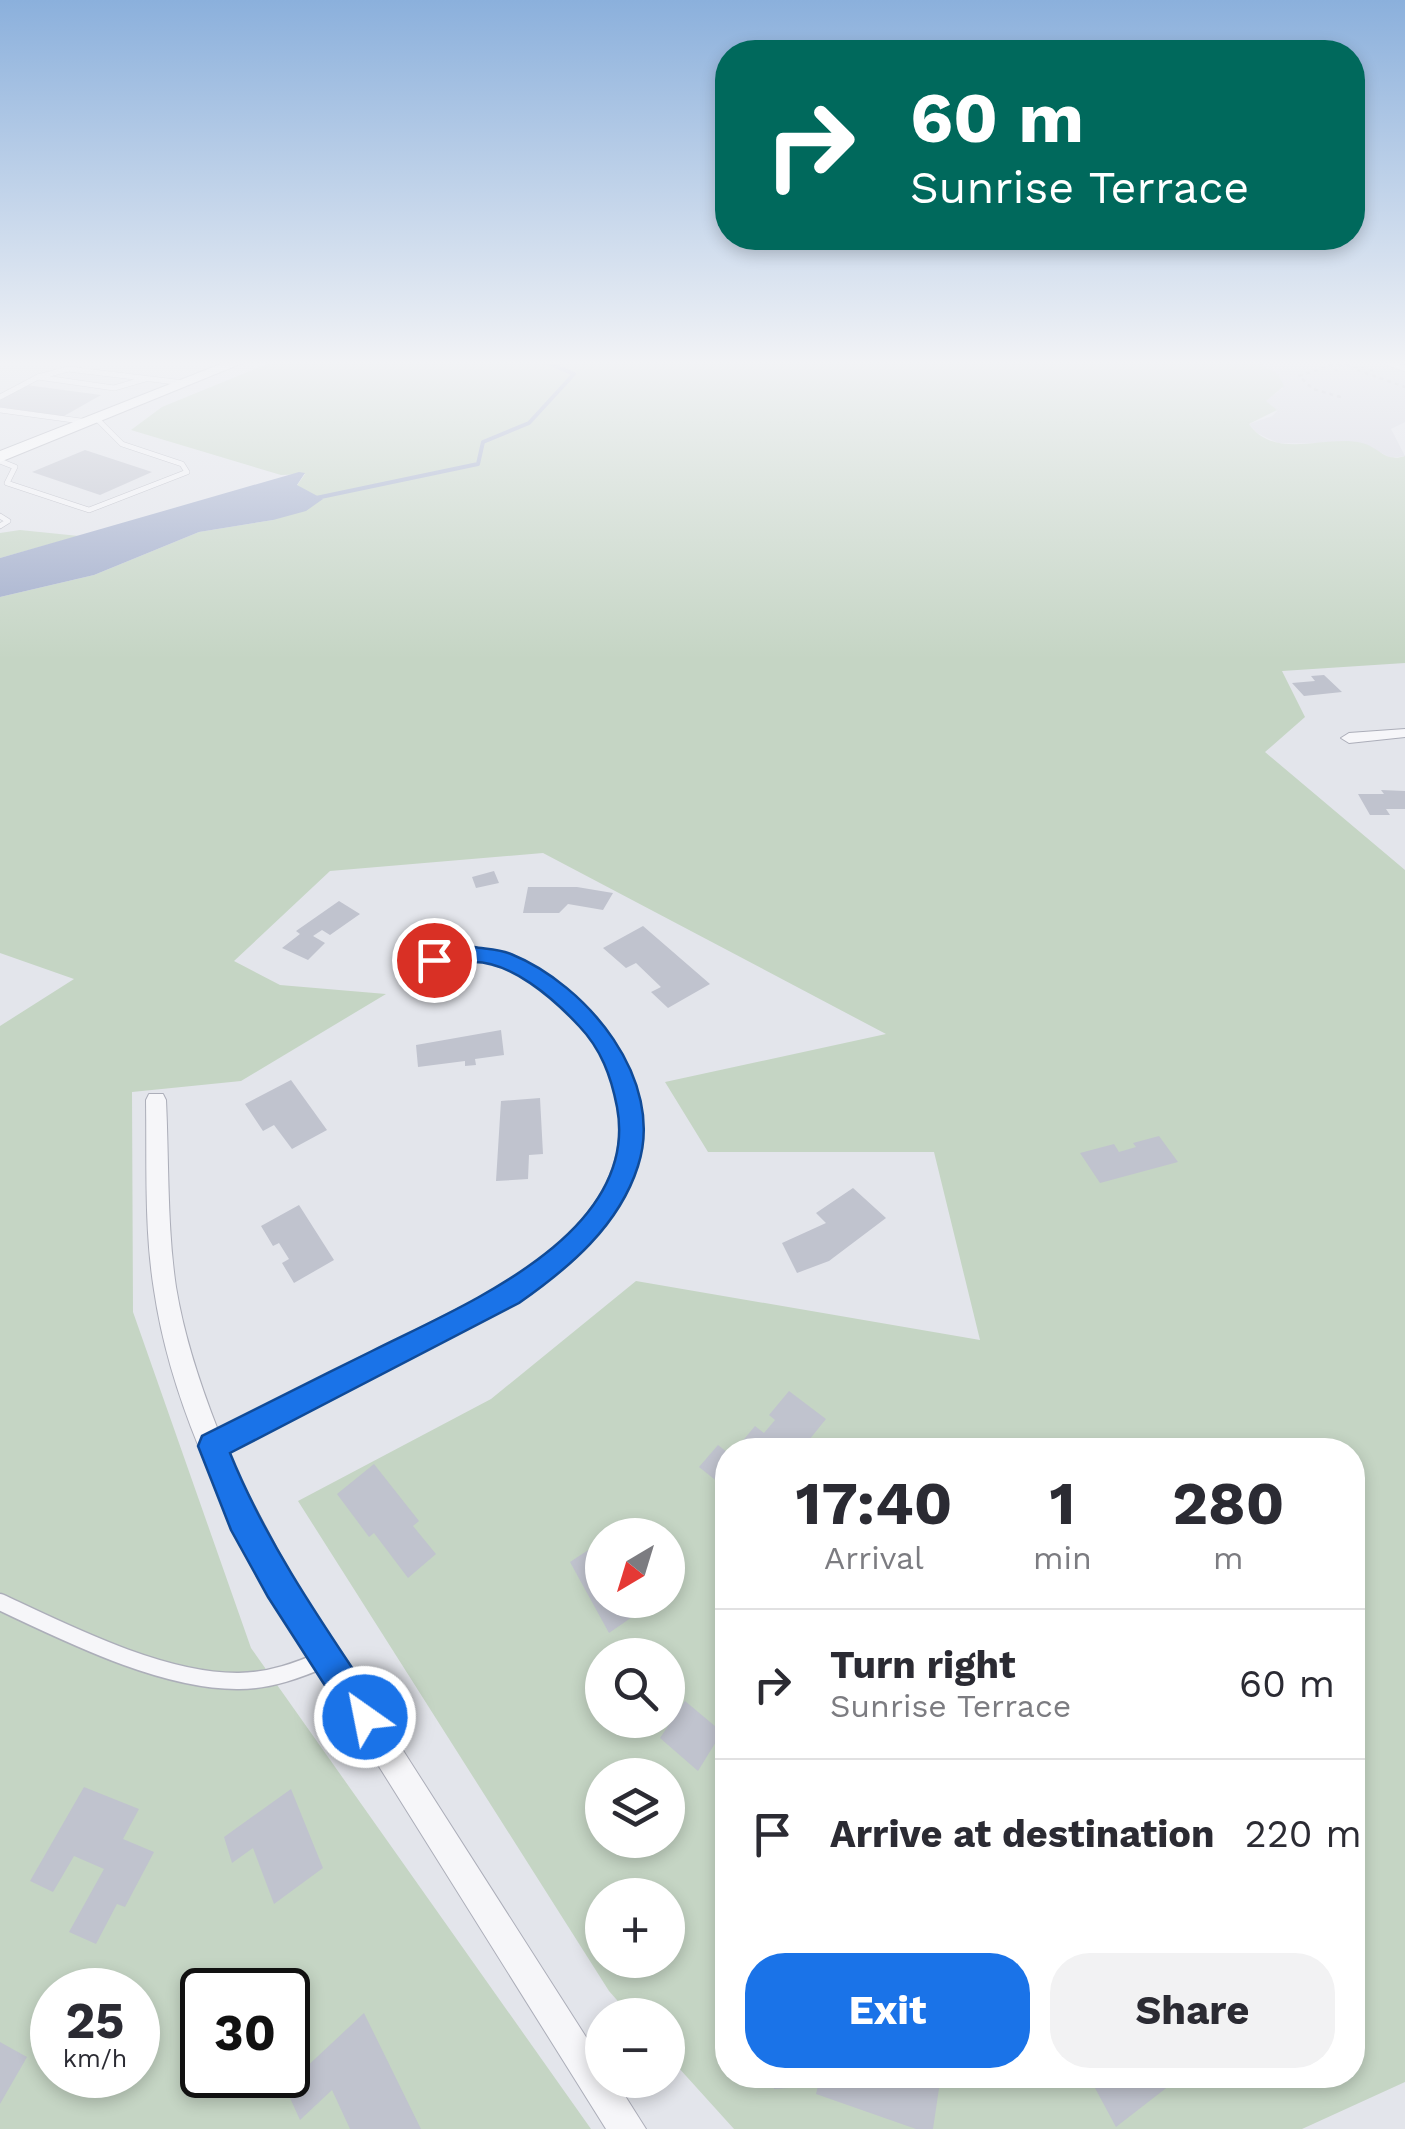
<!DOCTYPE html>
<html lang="en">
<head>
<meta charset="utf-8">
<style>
	:root { --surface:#fff; --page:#f2f2f3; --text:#2b2b33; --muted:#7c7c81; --line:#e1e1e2; --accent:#1a73e8 }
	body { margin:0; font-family:"Work Sans",sans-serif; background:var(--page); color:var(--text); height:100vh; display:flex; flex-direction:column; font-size:38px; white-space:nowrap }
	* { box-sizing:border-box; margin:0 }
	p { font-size:32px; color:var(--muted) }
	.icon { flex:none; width:55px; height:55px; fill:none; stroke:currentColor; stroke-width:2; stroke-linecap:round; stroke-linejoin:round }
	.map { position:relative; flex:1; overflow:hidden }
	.side { position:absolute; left:715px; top:1438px; width:650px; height:650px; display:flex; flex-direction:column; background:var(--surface); border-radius:40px; box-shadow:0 5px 15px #0003 }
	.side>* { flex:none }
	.banner { position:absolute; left:715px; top:40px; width:650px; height:210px; border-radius:40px; box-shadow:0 5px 15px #0003; background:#00695c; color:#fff; overflow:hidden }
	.needle { width:65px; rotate:218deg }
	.fabs { position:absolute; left:585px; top:1518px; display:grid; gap:20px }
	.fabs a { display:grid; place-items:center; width:100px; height:100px; border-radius:50%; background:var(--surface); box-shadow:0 5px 15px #0003; font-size:50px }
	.speed { position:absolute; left:30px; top:1968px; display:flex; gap:20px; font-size:50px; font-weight:700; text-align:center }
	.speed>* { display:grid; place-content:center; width:130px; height:130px; border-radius:50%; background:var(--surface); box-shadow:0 5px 15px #0003; line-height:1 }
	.speed small { font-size:25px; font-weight:400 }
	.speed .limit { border:5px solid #111; border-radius:15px; background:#fff; color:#111 }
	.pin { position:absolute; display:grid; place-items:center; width:85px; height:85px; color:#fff; margin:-42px; border:5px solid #fff; border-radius:50%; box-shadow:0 2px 10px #0007 }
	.me { position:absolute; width:110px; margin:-55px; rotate:327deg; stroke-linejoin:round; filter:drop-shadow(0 0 8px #0008) }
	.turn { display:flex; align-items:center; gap:35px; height:210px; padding:0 30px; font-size:45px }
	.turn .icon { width:130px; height:130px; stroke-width:2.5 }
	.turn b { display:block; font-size:70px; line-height:85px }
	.eta { display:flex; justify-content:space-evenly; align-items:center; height:170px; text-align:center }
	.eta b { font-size:60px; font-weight:700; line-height:70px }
	.primary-button { display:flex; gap:20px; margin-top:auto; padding:20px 30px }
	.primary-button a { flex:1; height:115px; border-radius:40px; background:var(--accent); color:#fff; font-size:40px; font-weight:700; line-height:115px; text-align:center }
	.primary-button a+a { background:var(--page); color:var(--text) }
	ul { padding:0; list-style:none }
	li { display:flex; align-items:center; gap:30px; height:150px; padding:0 30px; border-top:2px solid var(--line) }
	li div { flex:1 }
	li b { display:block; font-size:38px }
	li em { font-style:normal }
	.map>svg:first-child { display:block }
</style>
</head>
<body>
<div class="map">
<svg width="1405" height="2129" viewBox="0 0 1405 2129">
	<rect width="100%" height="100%" fill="#e3e5eb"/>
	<path fill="#d5d7e0" d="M1256,362H1405V422L1391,429L1405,456L1391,458L1364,444L1278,443L1257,433L1249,424L1272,416L1277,411L1265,401L1283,388Z"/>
	<g fill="#c5d5c4" fill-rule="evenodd">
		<path d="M272,362H1256L1278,374L1284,386L1266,401L1277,410L1249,424C1275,461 1326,434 1362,443C1379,447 1385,463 1405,456V663L1282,671L1305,717L1265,752L1405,870V2082L1302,2129H734L668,2056V2015H630L609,1991L298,1501L491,1399L636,1281L980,1340L934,1152H708L665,1082L886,1034L543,853L330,871L234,961L280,985L386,994L241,1081L132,1092L133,1312L251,1648L591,2129H0V1026L74,979L0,953V597L94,575L199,532L273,520L305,474L281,475L131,430L162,407ZM728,1450H1352V2075H728ZM602,1535H668V1600H602ZM602,1655H668V1720H602ZM602,1775H668V1840H602ZM602,1895H668V1960H602ZM52,1990H138V2075H52ZM202,1990H288V2075H202Z"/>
		<path d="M20,530L79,536L0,558V533Z"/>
	</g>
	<path fill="#9fabca" d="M299,472L305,473L297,485L323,499L306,511L273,520L199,532L94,575L0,597V558Z"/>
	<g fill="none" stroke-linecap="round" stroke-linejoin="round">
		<path stroke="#9fabca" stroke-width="4" d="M316,498L478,464L483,442L529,423L574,374L546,362"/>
	</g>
	<g fill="#c0c3ce">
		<path d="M26,385L101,395L64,416L0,407V399Z"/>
		<path d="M85,450L152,472L100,495L32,472Z"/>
		<path d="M1324,675L1342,692L1304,696L1292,683L1315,681L1311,676Z"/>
		<path d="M1381,790L1405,791V809H1386L1390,815H1370L1358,794H1384Z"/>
		<path d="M494,871L499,883L476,888L472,877Z"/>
		<path d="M528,887H577L613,893L603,910L568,904L559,913H523Z"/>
		<path d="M339,901L360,914L330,935L322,930L313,936L325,943L308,960L282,948L300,934L296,931Z"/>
		<path d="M643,926L710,984L668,1008L651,992L661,987L636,963L626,968L603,948Z"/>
		<path d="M501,1030L504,1055L475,1059L476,1065L465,1066V1061L418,1067L416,1045Z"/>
		<path d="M291,1080L327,1130L292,1149L274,1125L263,1131L245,1104Z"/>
		<path d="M540,1098L543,1154L529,1155L528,1179L496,1181L501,1101Z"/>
		<path d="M1159,1136L1178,1162L1100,1183L1080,1153L1114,1144L1119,1152L1136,1147L1133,1143Z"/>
		<path d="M853,1188L886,1218L829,1261L797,1273L782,1243L826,1223L816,1213Z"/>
		<path d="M299,1205L334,1260L294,1283L282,1263L289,1259L279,1243L273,1246L261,1226Z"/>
		<path d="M789,1391L826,1419L801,1450H735L755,1426L764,1433L775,1420L769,1415Z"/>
		<path d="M718,1445L728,1453V1490L699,1467Z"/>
		<path d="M374,1464L419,1521L413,1526L436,1554L408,1578L374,1533L369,1537L337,1494Z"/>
		<path d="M602,1541V1600H645L648,1606L609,1633L570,1562Z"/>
		<path d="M685,1701L722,1732L698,1771L660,1738Z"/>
		<path d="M84,1787L139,1809L123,1839L154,1852L125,1907L117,1904L96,1944L69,1932L104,1869L74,1856L53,1892L30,1881Z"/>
		<path d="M291,1789L323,1868L274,1904L253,1848L232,1863L224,1837Z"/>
		<path d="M364,2013L421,2129H350L332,2090L300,2120L285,2087Z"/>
		<path d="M0,2042L27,2057L0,2104Z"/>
		<path d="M773,2075H941L933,2129H916L816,2094L818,2086L774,2089Z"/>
		<path d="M1088,2075H1183L1116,2127Z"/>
	</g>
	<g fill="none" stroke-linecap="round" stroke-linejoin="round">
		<g stroke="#acaeb9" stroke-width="6">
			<g id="lane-far1">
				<path d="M1386,362L1405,369"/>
				<path d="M145,379L114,388L38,377L68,369L184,383"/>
				<path d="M0,397L38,377"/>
				<path d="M0,410L88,422"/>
				<path d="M0,461L15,467L7,483L89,510L187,472L182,464L122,444L97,419"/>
				<path d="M0,516L8,521L0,526"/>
			</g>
		</g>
		<g stroke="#acaeb9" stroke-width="19">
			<path id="lane" d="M0,1602C68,1634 163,1682 239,1681C270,1681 299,1670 327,1658"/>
		</g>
		<g stroke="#acaeb9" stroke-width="2">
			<g id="street">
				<path d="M1405,729V737L1349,743L1341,738L1349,733Z"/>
				<path d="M479,949C526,956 564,981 595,1016C661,1090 651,1177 586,1248C565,1270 538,1287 513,1304L226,1452L291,1575L602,2062V2080H615L646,2129H606L271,1594C219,1499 170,1399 154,1290C144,1228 147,1163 146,1100L149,1094H163L166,1100C169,1162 167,1226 176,1287C184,1336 200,1384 218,1430L497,1289C542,1259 587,1228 609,1177C646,1094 579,986 495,964C474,959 455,963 434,966L425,960L434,954Z"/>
			</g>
		</g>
		<g stroke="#acaeb9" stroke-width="2">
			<path id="secondary" d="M226,362H245L0,462V451Z"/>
		</g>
		<g stroke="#c1c2ca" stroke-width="2.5" stroke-dasharray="4 4" stroke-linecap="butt">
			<path d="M1322,362L1374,370"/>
			<path d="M1357,370L1405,387"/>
			<path d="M1337,372L1333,365L1299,376L1313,389L1344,398"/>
		</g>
		<use href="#lane-far1" stroke="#f6f6f9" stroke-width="5"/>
		<use href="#lane" stroke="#f6f6f9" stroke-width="16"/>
		<use href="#street" fill="#f6f6f9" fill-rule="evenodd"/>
		<use href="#secondary" fill="#fff" fill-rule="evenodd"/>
	</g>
	<linearGradient id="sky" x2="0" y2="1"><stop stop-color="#8bb0dc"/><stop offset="0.55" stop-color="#f2f3f6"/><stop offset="1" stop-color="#f2f3f6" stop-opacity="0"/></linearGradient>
	<rect width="1405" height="660" fill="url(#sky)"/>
	<path fill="#1a73e8" stroke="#114b97" stroke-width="2.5" d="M474,947C486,949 500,949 511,954C587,985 666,1080 638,1166C619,1226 569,1268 519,1303L230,1453C267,1544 322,1623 377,1705L382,1717L377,1729L365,1734L353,1729L268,1597L231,1530L198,1446L202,1436C258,1408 315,1379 372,1351C461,1306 641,1235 617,1107C611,1076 601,1049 579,1026C554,999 510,960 471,962C459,962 446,966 434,968L423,960L434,953Z"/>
</svg>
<div class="fabs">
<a><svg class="needle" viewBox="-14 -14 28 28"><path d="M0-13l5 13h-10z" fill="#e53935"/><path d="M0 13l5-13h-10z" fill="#7c7c81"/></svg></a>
<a><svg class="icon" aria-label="search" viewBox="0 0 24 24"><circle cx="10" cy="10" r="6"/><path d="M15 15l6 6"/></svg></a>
<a><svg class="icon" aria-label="layers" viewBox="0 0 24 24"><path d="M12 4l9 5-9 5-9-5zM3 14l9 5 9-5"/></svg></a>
<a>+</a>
<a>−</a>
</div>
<div class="speed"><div>25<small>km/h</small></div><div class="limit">30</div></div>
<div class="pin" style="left:434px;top:960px;background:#d93025"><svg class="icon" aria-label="arrive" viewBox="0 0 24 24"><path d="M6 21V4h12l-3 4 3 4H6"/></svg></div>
<svg class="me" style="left:365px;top:1717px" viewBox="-20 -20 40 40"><circle r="17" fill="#1a73e8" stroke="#fff" stroke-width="3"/><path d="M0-11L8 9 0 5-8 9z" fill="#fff"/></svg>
<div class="banner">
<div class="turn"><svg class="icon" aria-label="right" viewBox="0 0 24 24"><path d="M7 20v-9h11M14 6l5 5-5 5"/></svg><div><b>60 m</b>Sunrise Terrace</div></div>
</div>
<section class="side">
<div class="eta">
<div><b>17:40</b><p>Arrival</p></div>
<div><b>1</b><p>min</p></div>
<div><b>280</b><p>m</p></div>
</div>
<ul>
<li><svg class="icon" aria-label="right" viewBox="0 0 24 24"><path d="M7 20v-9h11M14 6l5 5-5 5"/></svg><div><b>Turn right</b><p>Sunrise Terrace</p></div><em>60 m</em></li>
<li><svg class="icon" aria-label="arrive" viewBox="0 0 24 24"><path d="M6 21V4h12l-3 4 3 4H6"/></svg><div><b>Arrive at destination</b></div><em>220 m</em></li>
</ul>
<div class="primary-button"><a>Exit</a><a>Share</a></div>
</section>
</div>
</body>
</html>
